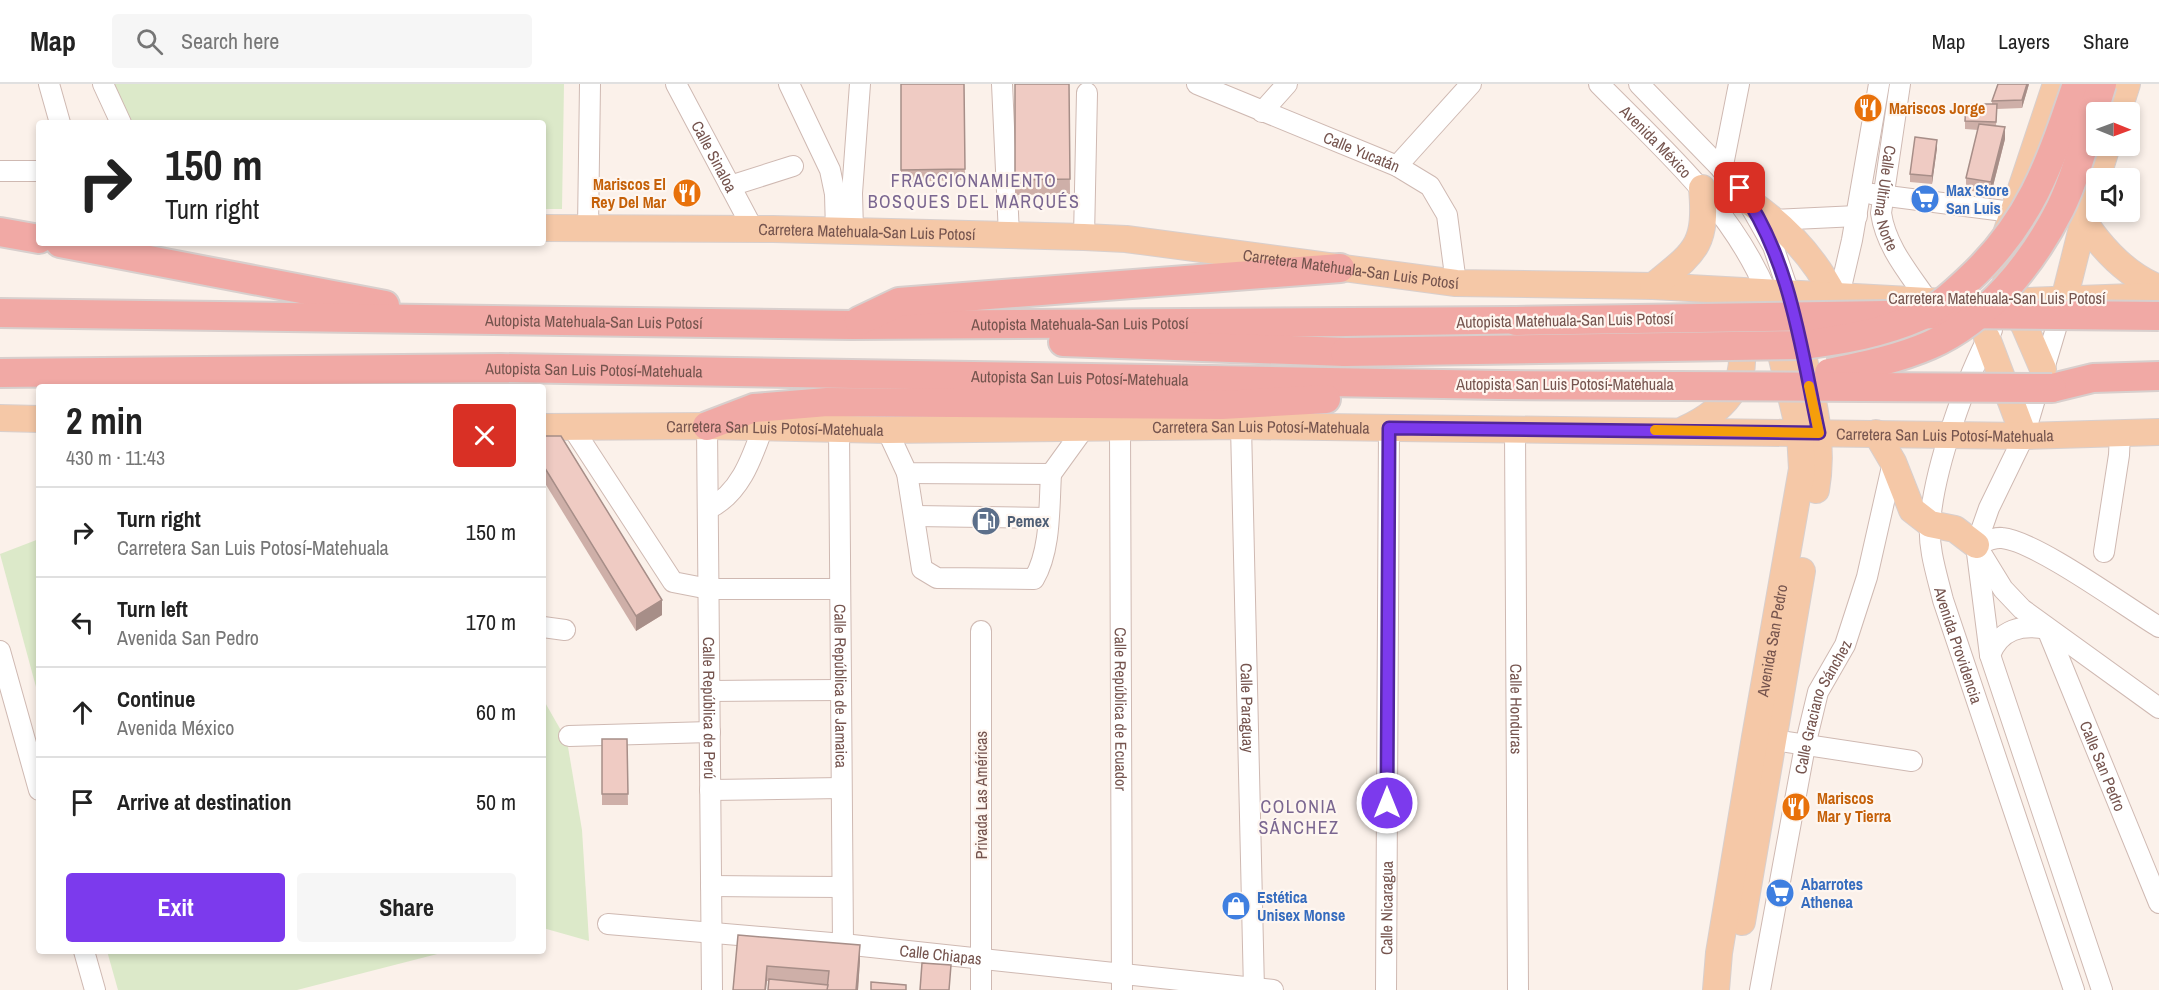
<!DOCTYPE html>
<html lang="en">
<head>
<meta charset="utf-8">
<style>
	:root { --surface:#fff; --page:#f6f6f6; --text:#222; --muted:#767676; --line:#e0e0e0; --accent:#7c3aed }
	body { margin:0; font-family:"Archivo Narrow",sans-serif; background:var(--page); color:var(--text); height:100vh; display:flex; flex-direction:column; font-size:22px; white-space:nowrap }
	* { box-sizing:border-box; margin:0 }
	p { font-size:20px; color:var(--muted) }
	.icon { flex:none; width:33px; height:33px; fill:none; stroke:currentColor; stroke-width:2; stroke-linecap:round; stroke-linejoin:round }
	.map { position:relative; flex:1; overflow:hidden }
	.sheet { position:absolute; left:36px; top:300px; width:510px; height:570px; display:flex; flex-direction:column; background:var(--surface); border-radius:6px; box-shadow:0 3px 9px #0003 }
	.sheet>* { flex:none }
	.hud { position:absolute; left:36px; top:36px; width:510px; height:126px; border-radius:6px; box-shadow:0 3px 9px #0003; background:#fff; color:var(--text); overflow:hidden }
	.needle { width:39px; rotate:91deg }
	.fabs { position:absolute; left:2086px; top:18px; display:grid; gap:12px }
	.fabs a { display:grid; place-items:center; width:54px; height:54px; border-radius:6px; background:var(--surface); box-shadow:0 3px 9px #0003; font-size:30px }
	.pin { position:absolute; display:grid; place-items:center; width:51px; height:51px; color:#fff; margin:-26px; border-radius:12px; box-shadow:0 3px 9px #0006 }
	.me { position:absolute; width:66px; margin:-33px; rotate:0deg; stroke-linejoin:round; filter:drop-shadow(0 0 4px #0008) }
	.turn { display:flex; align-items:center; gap:21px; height:126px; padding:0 30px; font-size:27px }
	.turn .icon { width:78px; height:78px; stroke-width:2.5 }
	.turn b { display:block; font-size:42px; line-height:51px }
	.round { display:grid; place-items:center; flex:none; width:63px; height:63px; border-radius:6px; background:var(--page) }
	.head { display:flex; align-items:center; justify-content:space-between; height:102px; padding:0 30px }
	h1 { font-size:36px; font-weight:800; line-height:45px }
	.button { display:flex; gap:12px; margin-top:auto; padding:12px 30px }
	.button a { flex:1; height:69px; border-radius:6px; background:var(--accent); color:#fff; font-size:24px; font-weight:800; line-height:69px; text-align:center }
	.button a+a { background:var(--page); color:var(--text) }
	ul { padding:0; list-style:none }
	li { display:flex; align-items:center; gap:18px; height:90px; padding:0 30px; border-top:2px solid var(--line) }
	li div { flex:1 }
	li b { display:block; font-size:22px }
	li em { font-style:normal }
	header { display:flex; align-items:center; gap:36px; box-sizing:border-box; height:84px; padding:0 30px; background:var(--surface); border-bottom:2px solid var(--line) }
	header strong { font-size:28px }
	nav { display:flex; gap:33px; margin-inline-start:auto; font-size:21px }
	.search { width:420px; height:54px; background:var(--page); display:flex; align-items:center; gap:15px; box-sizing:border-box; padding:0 21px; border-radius:6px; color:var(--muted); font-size:22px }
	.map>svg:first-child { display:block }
</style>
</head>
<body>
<header>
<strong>Map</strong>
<div class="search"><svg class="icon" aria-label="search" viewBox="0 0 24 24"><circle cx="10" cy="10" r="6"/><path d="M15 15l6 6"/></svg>Search here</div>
<nav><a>Map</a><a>Layers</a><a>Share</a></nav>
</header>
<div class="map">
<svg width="2159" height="906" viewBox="0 0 2159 906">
	<rect width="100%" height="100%" fill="#fbf1ea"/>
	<g fill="#dce9c9">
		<path d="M114,0H564L562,125H543V39H132Z"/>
		<path d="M39,455V614L0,470Z"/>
		<path d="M543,615L567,657L582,746L589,857L543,844Z"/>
		<path d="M107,867H449L297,906H118Z"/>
	</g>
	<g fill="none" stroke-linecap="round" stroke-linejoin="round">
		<g stroke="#cfb9b2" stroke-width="22">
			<g id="minor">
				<path d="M49,0L60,39"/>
				<path d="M103,0L121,39"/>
				<path id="s1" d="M676,0L753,145"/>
				<path d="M789,0L830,86L835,110L836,147"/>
				<path d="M1002,0L1009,151"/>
				<path id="s2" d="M1197,0L1397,82L1430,102L1447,131L1456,199"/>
				<path id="s3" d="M1599,0C1662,64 1732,124 1767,209"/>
				<path d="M1639,0L1740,104L1773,162L1789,209"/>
				<path id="s4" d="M1900,0L1881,129C1886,163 1909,189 1928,217"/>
				<path d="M1262,28L1287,0"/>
				<path d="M1397,82L1471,0"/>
				<path d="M1722,86L1739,0"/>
				<path d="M0,87H39"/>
				<path d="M730,102L793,82"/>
				<path d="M1872,110L2012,128"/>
				<path d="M1775,136L1857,132"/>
				<path d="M588,144L590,0"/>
				<path d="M853,147L852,109L860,0"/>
				<path d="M1084,153L1087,9"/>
				<path d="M1839,212L1852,156L1879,0"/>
				<path d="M2063,221L2024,352L1989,424L1976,461L1990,571L2102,906"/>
				<path id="s5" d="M1992,246C1966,294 1934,384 1930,439C1928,465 1937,491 1943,516L2074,906"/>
				<path id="s6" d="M707,342L712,906"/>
				<path id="s7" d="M1241,342L1254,906"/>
				<path d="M572,343L673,498L709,505H840"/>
				<path id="s8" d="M1120,343L1122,906"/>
				<path id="s9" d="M839,344L843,860"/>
				<path id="s10" d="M1515,345L1518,906"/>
				<path d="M887,346L907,389L1051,390L1085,343"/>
				<path d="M907,389L922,485L937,494L1034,495C1051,466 1049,423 1051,390"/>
				<path d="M708,425C740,410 752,374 763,343"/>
				<path d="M915,432L1048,434"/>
				<path d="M2104,468L2119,371L2120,349"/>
				<path d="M543,543L565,546"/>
				<path d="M2159,543C2126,523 2036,457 2002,454C1993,453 1984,458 1976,461L2003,505L2022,525L2159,624"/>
				<path id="s11" d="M2047,545L2159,819"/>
				<path d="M0,567L39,706"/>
				<path d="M1990,571C2000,545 2022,540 2047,545"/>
				<path d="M710,607L841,606"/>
				<path d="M569,652L710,648"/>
				<path d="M1760,654L1912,677"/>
				<path d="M710,706L841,704"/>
				<path d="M711,802L842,803"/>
				<path id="s12" d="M608,840L843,860L1273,906"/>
				<path d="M84,867L95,906"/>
				<path d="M981,906V547"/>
				<path id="s13" d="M1386,906L1389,344"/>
				<path id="s14" d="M1760,906L1805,662L1818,608L1845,561L1867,493L1893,378"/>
			</g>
		</g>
		<g stroke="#d8cfcd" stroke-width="28">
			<g id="major">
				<path d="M2118,28L2127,0"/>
				<path d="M2039,63C2070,114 2100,181 2159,204"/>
				<path d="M1751,119C1787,144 1814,173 1834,212"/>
				<path id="s15" d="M543,144L773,145L1084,153L1126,155L1456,199L1653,202L1946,218"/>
				<path d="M1653,202C1696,167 1707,162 1702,104"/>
				<path d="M2064,216L2084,136L2107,62"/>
				<path d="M2001,218L2159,212"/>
				<path d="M1796,242C1808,296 1826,350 1816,406"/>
				<path d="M1987,254L2024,352"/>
				<path d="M2043,285L2024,241L2007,218L2005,153L2056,0"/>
				<path d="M0,334L39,335"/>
				<path id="s16" d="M543,343L707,342L887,346L1241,342L2024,352L2159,348"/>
				<path d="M1685,345C1728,325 1757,291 1734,242"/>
				<path d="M1876,349L1893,378L1912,426L1930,440L1955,445L1976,461"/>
				<path d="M1742,838L1802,487"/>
				<path id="s17" d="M1716,906L1719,869L1755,653L1802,385L1800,350L1774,241"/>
			</g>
		</g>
		<g stroke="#d8cfcd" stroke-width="32">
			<g id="highway">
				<path d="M0,148L39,155"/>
				<path d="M60,159L385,221"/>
				<path id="s18" d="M0,229L852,241L1516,237"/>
				<path d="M859,237L899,218L1340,184"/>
				<path d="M1063,258L1345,268"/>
				<path id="s19" d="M0,289L501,284L1501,301"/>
				<path d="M2052,304L2093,294L2159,292"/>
				<path d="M707,342L754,324L827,318L1222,321L1326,315"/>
			</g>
		</g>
		<use href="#minor" stroke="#fff" stroke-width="20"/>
		<use href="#major" stroke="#f5c8a7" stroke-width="26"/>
		<use href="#highway" stroke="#f1a9a5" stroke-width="28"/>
		<g stroke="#d8cfcd" stroke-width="32" stroke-linecap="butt">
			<g id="highway-bridge">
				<path d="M1516,237L1948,230L2159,232"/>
				<path d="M1345,268L1802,261C1842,256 1883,249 1921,232C1938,224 1954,209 1968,196C2031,138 2050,79 2077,0"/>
				<path d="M1829,289C1863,282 1898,275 1930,261C1987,236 2032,180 2060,125C2077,91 2090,38 2102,0"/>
				<path d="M1501,301L2052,304"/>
			</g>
		</g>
		<use href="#highway-bridge" stroke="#f1a9a5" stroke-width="28"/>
	</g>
	<g fill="#ceafa8">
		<path d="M901,0H964L965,96L901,98Z"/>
		<path d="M1015,0H1069L1070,110L1015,111Z"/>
		<path d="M2029,0L2022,24L1997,25L1996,42L2005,55L1991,110L1966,106V94L1978,46L1965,45V37L1992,20V17Z"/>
		<path d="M1937,64L1932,100L1910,98V90Z"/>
		<path d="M543,352L662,531L636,547L543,396Z"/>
		<path d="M602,655H627L628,721H602Z"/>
		<path d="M738,851L860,876L858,906L767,897Z"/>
	</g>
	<g fill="#a78e88">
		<path d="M2027,0H2029L2022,24V16Z"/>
		<path d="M2005,43V55L1991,110V98Z"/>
		<path d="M1937,56V64L1932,100V92Z"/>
		<path d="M662,516V531L636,547V532Z"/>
		<path d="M860,861V876L858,906H856Z"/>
		<path d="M767,882V897L766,906H765Z"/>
	</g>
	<g fill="#efcbc3" stroke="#a78e88" stroke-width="1.5">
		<path d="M901,0H964L965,85L901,86Z"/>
		<path d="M1015,0H1069L1070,95L1015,96Z"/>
		<path d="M1998,0H2027L2022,16L1992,17Z"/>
		<path d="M1966,20H1997L1996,38L1965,37Z"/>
		<path d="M1979,40L2005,43L1991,98L1966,94Z"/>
		<path d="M1915,53L1937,56L1932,92L1910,90Z"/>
		<path d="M543,352H561L662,516L636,532L543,381Z"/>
		<path d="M602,655H627L628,710H602Z"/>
		<path d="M738,851L860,861L856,906H827L829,887L767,882L765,906H733Z"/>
		<path d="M922,879L951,881L949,906H920Z"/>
		<path d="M769,895L828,901L827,906H768Z"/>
		<path d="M871,898L906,901V906H871Z"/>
	</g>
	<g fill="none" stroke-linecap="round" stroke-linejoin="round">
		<g stroke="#51269a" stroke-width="15">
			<path id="route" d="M1387,719L1389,344L1819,349C1801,265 1791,176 1740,104"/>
		</g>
		<use href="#route" stroke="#7c3aed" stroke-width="10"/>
		<path stroke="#f59e0b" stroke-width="10" d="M1655,346L1819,349L1809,302"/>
	</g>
	<defs>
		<g id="restaurant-disc" transform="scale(1.5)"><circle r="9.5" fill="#e8710a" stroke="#fef6f0"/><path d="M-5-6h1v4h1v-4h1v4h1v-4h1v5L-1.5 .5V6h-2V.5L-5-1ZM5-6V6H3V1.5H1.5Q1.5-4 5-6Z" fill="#fff"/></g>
		<g id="supermarket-disc" transform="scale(1.5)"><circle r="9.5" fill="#3f7fe0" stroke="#fef6f0"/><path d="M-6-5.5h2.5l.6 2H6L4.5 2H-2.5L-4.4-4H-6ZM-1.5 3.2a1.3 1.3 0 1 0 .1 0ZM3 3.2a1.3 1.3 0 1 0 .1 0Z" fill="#fff"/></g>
		<g id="fuel-disc" transform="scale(1.5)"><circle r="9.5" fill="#5c6f8a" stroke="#fef6f0"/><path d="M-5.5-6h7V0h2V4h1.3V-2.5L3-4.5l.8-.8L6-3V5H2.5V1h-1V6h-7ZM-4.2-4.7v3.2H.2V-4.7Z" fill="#fff"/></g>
		<g id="shop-disc" transform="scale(1.5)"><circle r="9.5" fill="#3f7fe0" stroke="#fef6f0"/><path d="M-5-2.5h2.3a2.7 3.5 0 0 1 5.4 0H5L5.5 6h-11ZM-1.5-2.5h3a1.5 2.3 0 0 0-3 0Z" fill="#fff"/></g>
	</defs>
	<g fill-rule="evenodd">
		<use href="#restaurant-disc" x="1868" y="24"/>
		<use href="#restaurant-disc" x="687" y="109"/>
		<use href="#supermarket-disc" x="1925" y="115"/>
		<use href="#fuel-disc" x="986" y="437"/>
		<use href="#restaurant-disc" x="1796" y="723"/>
		<use href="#supermarket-disc" x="1780" y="809"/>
		<use href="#shop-disc" x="1236" y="822"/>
	</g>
	<g text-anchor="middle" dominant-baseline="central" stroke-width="4.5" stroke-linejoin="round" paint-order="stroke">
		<g font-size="16" font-weight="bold" fill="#c56008" stroke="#fef6f0" text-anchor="start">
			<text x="1889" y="24">Mariscos Jorge</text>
			<text x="666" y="100" text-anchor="end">Mariscos El<tspan x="666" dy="18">Rey Del Mar</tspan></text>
			<text x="1817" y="714">Mariscos<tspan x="1817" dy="18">Mar y Tierra</tspan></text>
		</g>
		<g font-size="16" fill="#75544e" stroke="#fef6f0">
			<text stroke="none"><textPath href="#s3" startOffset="81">Avenida México</textPath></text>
			<text stroke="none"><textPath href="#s2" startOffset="178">Calle Yucatán</textPath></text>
			<text stroke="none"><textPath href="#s1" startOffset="82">Calle Sinaloa</textPath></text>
			<text stroke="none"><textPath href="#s4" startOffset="116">Calle Última Norte</textPath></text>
			<text stroke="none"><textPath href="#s15" startOffset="324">Carretera Matehuala-San Luis Potosí</textPath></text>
			<text stroke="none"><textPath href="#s15" startOffset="810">Carretera Matehuala-San Luis Potosí</textPath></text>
			<text x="1997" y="214">Carretera Matehuala-San Luis Potosí</text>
			<text transform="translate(1565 236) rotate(-1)">Autopista Matehuala-San Luis Potosí</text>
			<text stroke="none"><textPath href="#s18" startOffset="594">Autopista Matehuala-San Luis Potosí</textPath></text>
			<text stroke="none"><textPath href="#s18" startOffset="1080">Autopista Matehuala-San Luis Potosí</textPath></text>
			<text stroke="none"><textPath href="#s19" startOffset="594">Autopista San Luis Potosí-Matehuala</textPath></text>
			<text stroke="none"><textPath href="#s19" startOffset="1080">Autopista San Luis Potosí-Matehuala</textPath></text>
			<text x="1565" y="300">Autopista San Luis Potosí-Matehuala</text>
			<text stroke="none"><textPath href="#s16" startOffset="718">Carretera San Luis Potosí-Matehuala</textPath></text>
			<text stroke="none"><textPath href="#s16" startOffset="232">Carretera San Luis Potosí-Matehuala</textPath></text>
			<text stroke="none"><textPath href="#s16" startOffset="1402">Carretera San Luis Potosí-Matehuala</textPath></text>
			<text stroke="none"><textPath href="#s17" startOffset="354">Avenida San Pedro</textPath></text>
			<text stroke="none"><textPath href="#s5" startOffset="330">Avenida Providencia</textPath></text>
			<text stroke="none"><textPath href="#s9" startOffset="258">Calle República de Jamaica</textPath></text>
			<text stroke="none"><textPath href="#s14" startOffset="291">Calle Graciano Sánchez</textPath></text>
			<text stroke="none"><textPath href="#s6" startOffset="282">Calle República de Perú</textPath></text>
			<text stroke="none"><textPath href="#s8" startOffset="282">Calle República de Ecuador</textPath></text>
			<text stroke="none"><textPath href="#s7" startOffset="282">Calle Paraguay</textPath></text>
			<text stroke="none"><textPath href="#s10" startOffset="280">Calle Honduras</textPath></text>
			<text stroke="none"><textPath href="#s11" startOffset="148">Calle San Pedro</textPath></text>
			<text transform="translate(981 711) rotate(-90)">Privada Las Américas</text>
			<text stroke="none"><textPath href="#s13" startOffset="82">Calle Nicaragua</textPath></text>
			<text stroke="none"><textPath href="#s12" startOffset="334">Calle Chiapas</textPath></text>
		</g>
		<g font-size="16" font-weight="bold" fill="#366cbe" stroke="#fef6f0" text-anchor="start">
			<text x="1946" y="106">Max Store<tspan x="1946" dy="18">San Luis</tspan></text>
			<text x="1801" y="800">Abarrotes<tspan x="1801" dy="18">Athenea</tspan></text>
			<text x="1257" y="813">Estética<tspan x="1257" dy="18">Unisex Monse</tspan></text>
		</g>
		<g font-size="16" font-weight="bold" fill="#4e5e75" stroke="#fef6f0" text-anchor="start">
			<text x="1007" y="437">Pemex</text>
		</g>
		<g font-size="18" letter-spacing="1.5" fill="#7a6690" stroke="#fef6f0">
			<text x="974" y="96">FRACCIONAMIENTO<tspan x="974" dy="21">BOSQUES DEL MARQUÉS</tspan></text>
			<text x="1299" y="722">COLONIA<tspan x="1299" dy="21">SÁNCHEZ</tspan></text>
		</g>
	</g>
</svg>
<div class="fabs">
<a><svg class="needle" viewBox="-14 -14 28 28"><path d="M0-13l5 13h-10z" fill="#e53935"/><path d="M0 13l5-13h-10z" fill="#767676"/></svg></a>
<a><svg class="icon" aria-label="sound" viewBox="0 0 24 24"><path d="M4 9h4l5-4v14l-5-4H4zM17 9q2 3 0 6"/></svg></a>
</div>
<div class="pin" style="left:1740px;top:104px;background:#d93025"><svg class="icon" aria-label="arrive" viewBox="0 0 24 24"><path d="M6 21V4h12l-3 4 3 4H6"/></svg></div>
<svg class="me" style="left:1387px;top:719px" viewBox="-20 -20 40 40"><circle r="17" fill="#7c3aed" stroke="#fff" stroke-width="3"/><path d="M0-11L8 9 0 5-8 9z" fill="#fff"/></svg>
<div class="hud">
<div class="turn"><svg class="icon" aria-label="right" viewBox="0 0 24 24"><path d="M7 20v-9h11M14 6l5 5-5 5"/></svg><div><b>150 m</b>Turn right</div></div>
</div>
<section class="sheet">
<div class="head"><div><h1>2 min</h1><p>430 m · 11:43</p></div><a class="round" style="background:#d93025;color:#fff"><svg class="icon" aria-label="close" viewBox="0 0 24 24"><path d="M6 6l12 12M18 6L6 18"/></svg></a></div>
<ul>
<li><svg class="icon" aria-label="right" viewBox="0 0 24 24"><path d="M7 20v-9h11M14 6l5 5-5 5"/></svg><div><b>Turn right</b><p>Carretera San Luis Potosí-Matehuala</p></div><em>150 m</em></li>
<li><svg class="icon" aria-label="left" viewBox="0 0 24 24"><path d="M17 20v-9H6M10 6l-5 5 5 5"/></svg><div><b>Turn left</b><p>Avenida San Pedro</p></div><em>170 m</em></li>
<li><svg class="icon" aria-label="ahead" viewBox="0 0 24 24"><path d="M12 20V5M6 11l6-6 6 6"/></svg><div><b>Continue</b><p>Avenida México</p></div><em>60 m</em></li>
<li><svg class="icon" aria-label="arrive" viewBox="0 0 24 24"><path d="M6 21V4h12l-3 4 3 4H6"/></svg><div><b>Arrive at destination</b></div><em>50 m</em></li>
</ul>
<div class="button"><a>Exit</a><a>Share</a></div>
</section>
</div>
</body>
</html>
